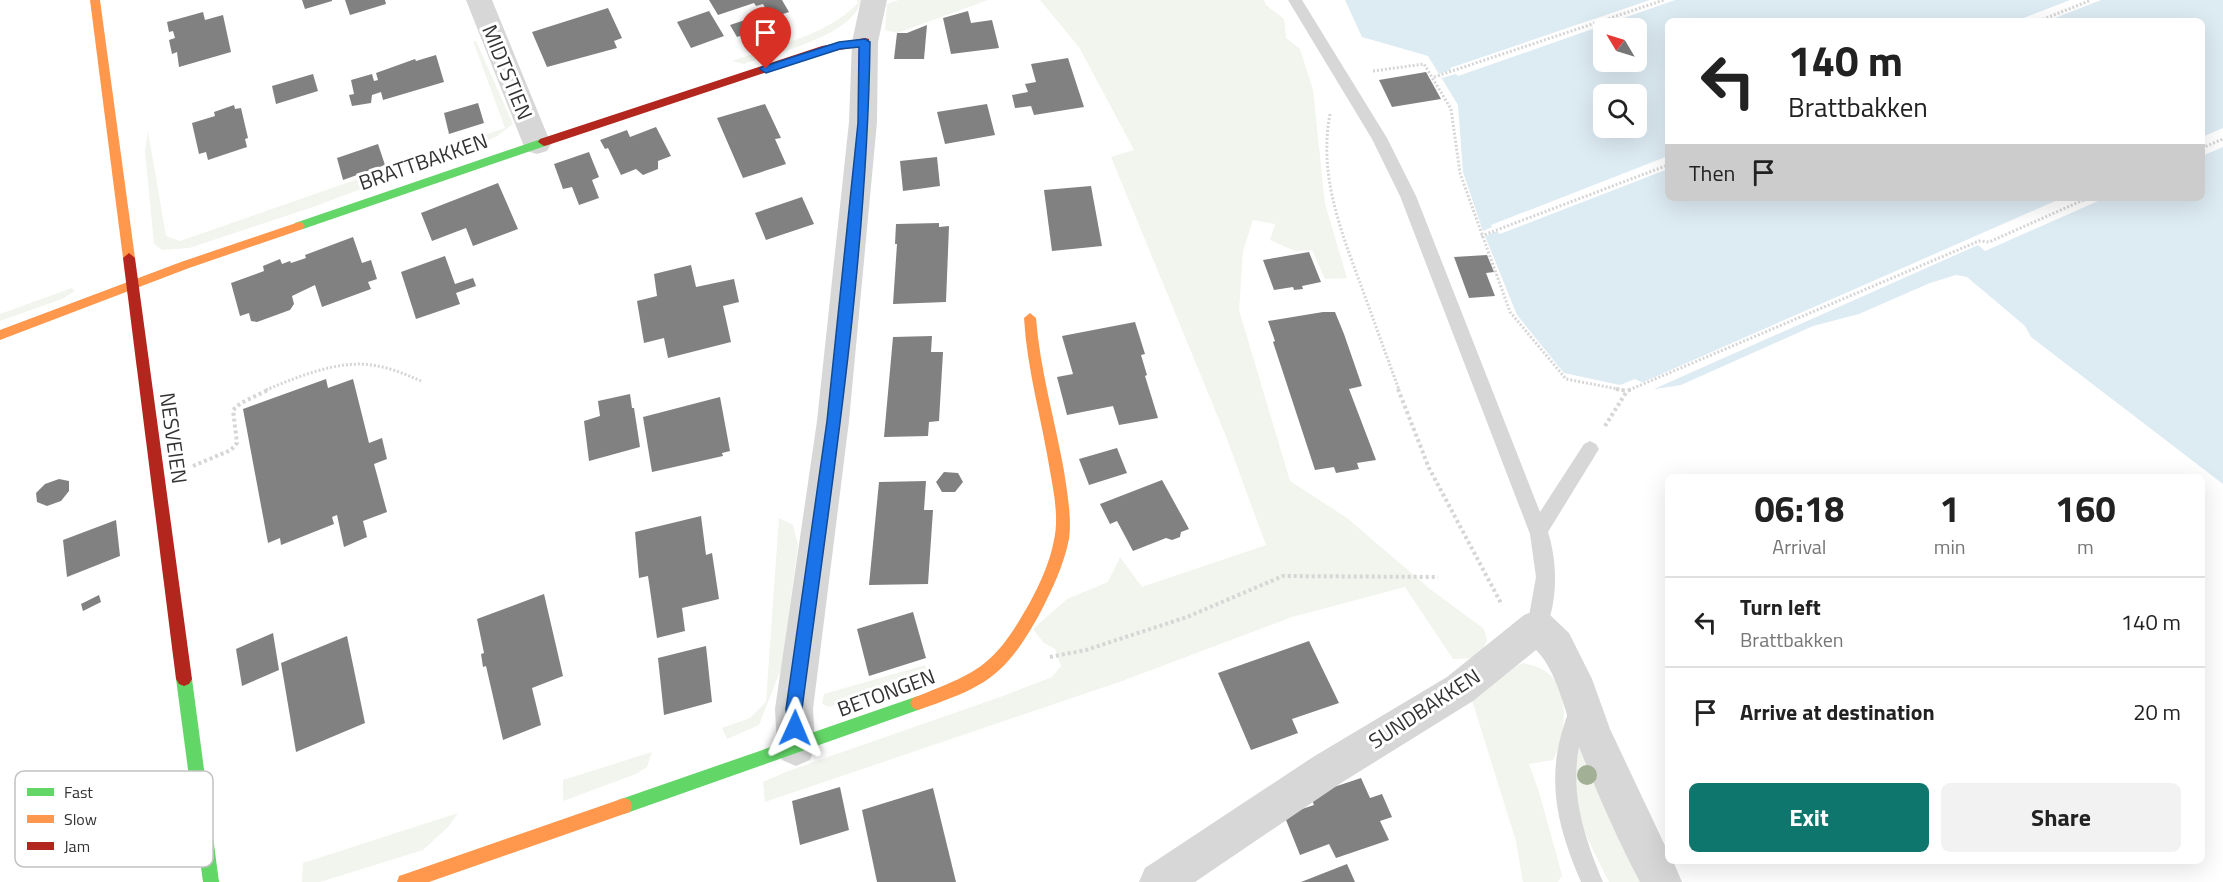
<!DOCTYPE html>
<html lang="en">
<head>
<meta charset="utf-8">
<style>
	:root { --surface:#fff; --page:#f2f2f2; --text:#222; --muted:#767676; --line:#e0e0e0; --accent:#0f766e }
	body { margin:0; font-family:"Titillium Web",sans-serif; background:var(--page); color:var(--text); height:100vh; display:flex; flex-direction:column; font-size:22px; white-space:nowrap }
	* { box-sizing:border-box; margin:0 }
	p { font-size:20px; color:var(--muted) }
	.icon { flex:none; width:33px; height:33px; fill:none; stroke:currentColor; stroke-width:2; stroke-linecap:round; stroke-linejoin:round }
	.map { position:relative; flex:1; overflow:hidden }
	.sheet { position:absolute; left:1665px; top:474px; width:540px; height:390px; display:flex; flex-direction:column; background:var(--surface); border-radius:9px; box-shadow:0 6px 24px #0002 }
	.sheet>* { flex:none }
	.top-card { position:absolute; left:1665px; top:18px; width:540px; height:183px; border-radius:9px; box-shadow:0 6px 24px #0002; background:#fff; color:var(--text); overflow:hidden }
	.needle { width:39px; rotate:308deg }
	.buttons { position:absolute; left:1593px; top:18px; display:grid; gap:12px }
	.buttons a { display:grid; place-items:center; width:54px; height:54px; border-radius:9px; background:var(--surface); box-shadow:0 6px 24px #0002; font-size:30px }
	.pin { position:absolute; display:grid; place-items:center; width:51px; height:51px; color:#fff; margin:-62px -26px; border-radius:50% 50% 50% 0; rotate:-45deg; box-shadow:0 0 6px #0007 }
	.pin .icon { rotate:45deg }
	.me { position:absolute; width:66px; margin:-33px; rotate:1deg; stroke-linejoin:round; filter:drop-shadow(0 0 4px #0008) }
	.turn { display:flex; align-items:center; gap:21px; height:126px; padding:0 24px; font-size:27px }
	.turn .icon { width:78px; height:78px; stroke-width:2.5 }
	.turn b { display:block; font-size:42px; line-height:51px }
	.then { display:flex; align-items:center; height:57px; padding:0 24px; background:#0003; gap:12px; font-size:22px }
	.eta { display:flex; justify-content:space-evenly; align-items:center; height:102px; text-align:center }
	.eta b { font-size:36px; font-weight:700; line-height:42px }
	.action { display:flex; gap:12px; margin-top:auto; padding:12px 24px }
	.action a { flex:1; height:69px; border-radius:9px; background:var(--accent); color:#fff; font-size:24px; font-weight:700; line-height:69px; text-align:center }
	.action a+a { background:var(--page); color:var(--text) }
	ul { padding:0; list-style:none }
	li { display:flex; align-items:center; gap:18px; height:90px; padding:0 24px; border-top:2px solid var(--line) }
	li div { flex:1 }
	li b { display:block; font-size:22px }
	li em { font-style:normal }
	.map>svg:first-child { display:block }
</style>
</head>
<body>
<div class="map">
<svg width="2223" height="882" viewBox="0 0 2223 882">
	<rect width="100%" height="100%" fill="#fff"/>
	<g fill="#f1f5ed">
		<path d="M857,0H861C855,35 774,54 744,64L732,61C774,46 826,36 858,3Z"/>
		<path d="M899,0H988L897,33L885,30L887,4Z"/>
		<path d="M1040,0H1264L1266,5L1284,19L1286,38L1300,49L1313,90L1325,204L1347,278L1325,279L1312,250L1295,251L1270,240L1275,224L1253,220L1243,251L1239,310L1290,481L1347,518L1430,589L1484,629L1487,640C1479,661 1473,658 1453,659L1405,587L1292,617L1125,680L765,802L763,782L788,771L1003,696L1052,677L1061,666L1055,649L1044,643L1033,629L1067,599L1108,582L1120,557L1142,587L1266,545L1227,439L1111,157L1134,150L1079,47Z"/>
		<path d="M473,41H476L513,124L496,137L414,169L411,160L505,128Z"/>
		<path d="M148,131L166,236L180,241L389,168L393,177L313,207L189,248L162,250L154,244L145,151Z"/>
		<path d="M72,288L75,291L62,299L0,321V314Z"/>
		<path d="M779,518L793,525L798,545L781,669L759,725L727,739L722,728L750,718L766,702Z"/>
		<path d="M1523,663C1532,665 1542,668 1549,674C1571,692 1565,738 1553,760L1529,764L1539,792L1562,875L1558,882H1523L1516,841L1472,700L1509,670Z"/>
		<path d="M925,665L927,671L922,676L829,707L822,704L824,694Z"/>
		<path d="M1580,739L1646,882H1609C1597,856 1579,828 1575,799C1572,780 1576,758 1580,739Z"/>
		<path d="M652,752L647,767L636,774L563,801V780Z"/>
		<path d="M458,813L448,827L423,850L320,882H302L303,863Z"/>
	</g>
	<path fill="#ddebf3" fill-rule="evenodd" d="M1345,0H2223V484L2031,337L2025,326L1967,277L1956,275L1930,283L1859,314L1813,326L1681,385L1656,389L1635,379L1620,385L1564,373L1517,315L1483,231L1463,172L1458,105L1428,56L1362,37ZM1668,21H2202V198H1668ZM1604,28H1636V62H1604ZM1604,94H1636V128H1604Z"/>
	<g fill="#fff">
		<path d="M1650,0H1675L1458,76L1456,74L1442,78L1439,74L1451,70L1450,68Z"/>
		<path d="M2070,0H2101L2047,21H2016Z"/>
		<path d="M2223,128V147L2202,156V137Z"/>
		<path d="M1668,156V169L1500,234L1497,231L1485,236L1483,231L1492,227L1491,225Z"/>
		<path d="M2062,198H2105L1985,251L1978,245L1654,389L1641,383Z"/>
	</g>
	<g fill="#818181">
		<path d="M302,0H332V1L305,9Z"/>
		<path d="M345,0H385L386,4L350,15Z"/>
		<path d="M709,0H782L789,12L771,18L763,4L756,6L754,3L718,15Z"/>
		<path d="M608,8L622,38L614,41L617,48L547,67L532,32Z"/>
		<path d="M709,11L724,36L691,48L677,22Z"/>
		<path d="M968,11L971,23L992,20L999,48L951,54L943,18Z"/>
		<path d="M203,12L205,20L223,15L231,52L179,67L177,52L172,54L169,40L175,38L173,31L169,32L167,22Z"/>
		<path d="M757,16L764,27L737,37L730,25Z"/>
		<path d="M927,25L924,59H894L897,33H907Z"/>
		<path d="M436,55L444,82L383,100L381,92L372,95L371,103L352,106L349,95L354,94L351,80L372,74L374,81L378,80L376,73L415,59L416,61Z"/>
		<path d="M1068,58L1084,107L1034,115L1031,106L1015,108L1012,95L1028,92L1025,84L1036,82L1031,64Z"/>
		<path d="M1426,72L1441,99L1392,107L1379,80Z"/>
		<path d="M313,74L318,91L276,104L272,86Z"/>
		<path d="M478,103L484,123L449,134L444,113Z"/>
		<path d="M765,104L781,138L775,139L786,164L743,178L717,118Z"/>
		<path d="M987,104L995,135L945,144L937,112Z"/>
		<path d="M234,105L235,109L241,108L248,138L245,139L247,147L208,160L206,152L199,154L192,123L215,116L214,112Z"/>
		<path d="M656,127L671,156L658,161V169L643,175L636,169L621,175L608,148L605,149L600,140L627,130L630,137Z"/>
		<path d="M378,144L385,165L343,180L337,158Z"/>
		<path d="M589,152L599,177L592,180L599,198L579,205L572,187L563,189L554,164Z"/>
		<path d="M937,157L940,186L903,191L900,161Z"/>
		<path d="M498,183L518,229L473,246L466,228L432,241L421,213Z"/>
		<path d="M1091,186L1102,246L1052,251L1044,190Z"/>
		<path d="M802,197L814,224L766,240L755,213Z"/>
		<path d="M939,223V227L949,226L946,302L893,304L897,244H895L896,224Z"/>
		<path d="M353,237L362,263L371,260L377,279L368,282L371,289L322,307L315,285L292,296L294,304L290,310L257,322L251,321L249,313L240,316L231,283L264,271L263,266L280,259L282,264L290,261L291,263L306,258L305,255Z"/>
		<path d="M1309,252L1321,282L1302,286L1303,289L1294,290L1293,287L1274,290L1263,260Z"/>
		<path d="M1487,255L1494,272L1486,273L1495,296L1469,298L1454,257Z"/>
		<path d="M445,256L455,284L473,278L476,286L456,293L460,304L416,319L401,272Z"/>
		<path d="M691,265L696,287L734,279L739,302L723,306L731,342L668,358L664,338L644,343L637,301L657,296L654,274Z"/>
		<path d="M1323,312H1335L1344,334L1362,386L1349,389L1376,460L1357,463L1359,469L1336,473L1334,467L1315,470L1273,342L1275,341L1268,321Z"/>
		<path d="M1135,322L1145,354L1141,355L1147,375L1145,376L1158,418L1119,425L1113,406L1067,415L1057,377L1073,374L1062,336Z"/>
		<path d="M932,336L931,352H943L939,421L929,422L928,436L884,437L893,337Z"/>
		<path d="M326,379L328,388L353,379L369,443L382,438L387,459L374,464L387,512L363,521L367,537L344,547L337,515L332,517L334,524L281,545L280,538L268,543L243,409Z"/>
		<path d="M630,394L632,408H634L640,447L589,461L584,421L600,416L598,401Z"/>
		<path d="M720,397L730,451L722,453L723,456L652,472L643,417Z"/>
		<path d="M1117,448L1127,473L1089,485L1079,459Z"/>
		<path d="M944,472L958,473L963,482L955,492H942L936,482Z"/>
		<path d="M59,479L69,481V491L61,501L47,506L37,502L36,493L45,484Z"/>
		<path d="M1162,480L1189,529L1181,532L1180,537L1172,540L1166,538L1133,551L1117,521L1110,524L1100,504Z"/>
		<path d="M926,481L924,510H933L928,584L869,585L879,482Z"/>
		<path d="M701,516L706,555L712,553L719,599L682,608L685,631L657,638L648,576L639,578L635,532Z"/>
		<path d="M116,520L120,556L67,577L63,540Z"/>
		<path d="M544,594L563,676L532,688L541,725L503,740L486,666L483,667L481,654L484,653L477,619Z"/>
		<path d="M99,595L101,602L83,611L81,604Z"/>
		<path d="M913,612L926,658L869,676L857,629Z"/>
		<path d="M273,633L279,670L242,686L236,649Z"/>
		<path d="M347,636L365,723L296,752L281,663Z"/>
		<path d="M1309,641L1339,703L1292,719L1298,733L1251,750L1218,673Z"/>
		<path d="M706,646L712,702L664,715L658,658Z"/>
		<path d="M1361,778L1370,798L1382,794L1392,817L1380,821L1389,840L1336,858L1329,844L1300,855L1284,815L1314,805L1310,795Z"/>
		<path d="M840,787L849,830L800,845L792,801Z"/>
		<path d="M933,788L956,882H877L862,810Z"/>
		<path d="M1347,864L1355,882H1301Z"/>
	</g>
	<g fill="none" stroke-linecap="round" stroke-linejoin="round">
		<g stroke="#d6d6d6" stroke-width="3" stroke-dasharray="2 2" stroke-linecap="butt">
			<path d="M2039,21L2091,0"/>
			<path d="M1373,71L1424,64L1451,109L1460,173L1510,312L1566,379L1623,390"/>
			<path d="M1434,77L1664,0"/>
			<path d="M1330,114C1318,176 1342,234 1363,291C1375,324 1387,357 1399,390"/>
			<path d="M2202,148L2223,139"/>
			<path d="M1481,236L1668,165"/>
			<path d="M266,390C297,377 338,360 371,365C389,367 405,374 421,381"/>
			<path d="M1629,390L1979,241L1989,242L2088,198"/>
		</g>
		<g stroke="#d6d6d6" stroke-width="4" stroke-dasharray="3 3" stroke-linecap="butt">
			<path d="M1398,389L1429,468L1502,605"/>
			<path d="M1616,389L1627,391L1632,389"/>
			<path d="M1605,426L1627,391"/>
			<path d="M193,466L231,450L237,443L233,410L241,403L270,389"/>
			<path d="M1050,657L1086,650L1187,617L1283,576L1438,577"/>
		</g>
		<g fill="#d7d7d7" fill-rule="evenodd">
			<path d="M1288,0H1302L1387,138L1416,196L1540,512L1584,444L1590,441L1596,444L1599,449L1548,532C1558,564 1558,603 1544,633L1537,636L1530,633L1527,627L1536,577L1530,534L1400,196L1372,139Z"/>
			<path d="M1580,698L1587,701L1590,708C1565,774 1577,819 1603,882H1581C1553,817 1544,768 1573,701Z"/>
		</g>
		<g fill="#d7d7d7" fill-rule="evenodd">
			<path d="M466,0H492L551,144L547,151L537,154L527,151L523,144Z"/>
			<path d="M861,0H887L878,42L877,122L849,421L813,709L815,747L810,760L796,766L782,760L777,747L775,709L817,421L849,122L852,42Z"/>
			<path d="M1537,610L1550,615L1569,633L1592,679L1610,729L1668,852V861H1673L1682,882H1640C1615,835 1593,783 1574,734C1563,707 1557,671 1536,650L1473,701L1341,783L1195,882H1139L1145,868L1313,757L1447,677L1524,615Z"/>
		</g>
		<g fill="#63d668" fill-rule="evenodd">
			<path d="M544,138L550,142L548,145L303,229H295L293,226L295,223Z"/>
			<path d="M184,672L189,674L192,679L219,882H203L176,679L179,674Z"/>
			<path d="M918,696L923,698L926,703L923,708L918,710L624,814L618,812L616,806L618,800L624,798Z"/>
		</g>
		<g fill="#ff974d" fill-rule="evenodd">
			<path d="M90,0H100L135,258L129,263L123,258Z"/>
			<path d="M299,222L303,223L305,226L303,229L189,268L0,340V330L181,262Z"/>
			<path d="M1030,313L1036,318C1040,370 1055,420 1064,471C1067,492 1072,517 1069,539C1064,565 1051,592 1039,615C1004,678 984,687 918,710L913,708L910,703L913,698C978,672 993,668 1029,604C1040,584 1050,562 1054,540C1059,518 1054,493 1050,471C1042,420 1027,370 1024,318Z"/>
			<path d="M624,798L630,800L632,806L630,812L624,814L429,882H397L399,876L405,874Z"/>
		</g>
		<g fill="#b3261e" fill-rule="evenodd">
			<path d="M865,38L869,39V45L827,52L548,145L544,146L538,142L540,139L822,46Z"/>
			<path d="M129,253L135,258L192,679L189,684L184,686L179,684L176,679L123,258Z"/>
		</g>
	</g>
	<circle fill="#a2b095" cx="1587" cy="775" r="10"/>
	<path fill="#1a73e8" stroke="#114b97" stroke-width="1.5" d="M865,39L870,42C867,264 831,489 802,709L803,728L801,733L795,736L789,733L786,709L827,421L858,123L859,47L840,49L766,73L760,69L762,67L839,42Z"/>
	<g text-anchor="middle" dominant-baseline="central" stroke-width="6" stroke-linejoin="round" paint-order="stroke">
		<g font-size="21" fill="#333" stroke="#fff">
			<text transform="translate(508 72) rotate(68)">MIDTSTIEN</text>
			<text transform="translate(423 161) rotate(-19)">BRATTBAKKEN</text>
			<text transform="translate(174 438) rotate(82)">NESVEIEN</text>
			<text transform="translate(886 692) rotate(-20)">BETONGEN</text>
			<text transform="translate(1424 708) rotate(-33)">SUNDBAKKEN</text>
		</g>
	</g>
	<rect x="15" y="771" width="198" height="96" rx="9" fill="#fff" stroke="#c2c2c2" stroke-width="1.5"/>
	<rect x="27" y="788" width="27" height="8" fill="#63d668"/>
	<rect x="27" y="815" width="27" height="8" fill="#ff974d"/>
	<rect x="27" y="842" width="27" height="8" fill="#b3261e"/>
	<g font-size="16" fill="#333">
		<text x="64" y="798">Fast</text>
		<text x="64" y="825">Slow</text>
		<text x="64" y="852">Jam</text>
	</g>
</svg>
<div class="buttons">
<a><svg class="needle" viewBox="-14 -14 28 28"><path d="M0-13l5 13h-10z" fill="#e53935"/><path d="M0 13l5-13h-10z" fill="#767676"/></svg></a>
<a><svg class="icon" aria-label="search" viewBox="0 0 24 24"><circle cx="10" cy="10" r="6"/><path d="M15 15l6 6"/></svg></a>
</div>
<div class="pin" style="left:766px;top:69px;background:#d93025"><svg class="icon" aria-label="arrive" viewBox="0 0 24 24"><path d="M6 21V4h12l-3 4 3 4H6"/></svg></div>
<svg class="me" style="left:795px;top:728px" viewBox="-20 -20 40 40"><path d="M0-17L14 15 0 8-14 15z" fill="#1a73e8" stroke="#fff" stroke-width="4"/></svg>
<div class="top-card">
<div class="turn"><svg class="icon" aria-label="left" viewBox="0 0 24 24"><path d="M17 20v-9H6M10 6l-5 5 5 5"/></svg><div><b>140 m</b>Brattbakken</div></div>
<div class="then">Then<svg class="icon" aria-label="arrive" viewBox="0 0 24 24"><path d="M6 21V4h12l-3 4 3 4H6"/></svg></div>
</div>
<section class="sheet">
<div class="eta">
<div><b>06:18</b><p>Arrival</p></div>
<div><b>1</b><p>min</p></div>
<div><b>160</b><p>m</p></div>
</div>
<ul>
<li><svg class="icon" aria-label="left" viewBox="0 0 24 24"><path d="M17 20v-9H6M10 6l-5 5 5 5"/></svg><div><b>Turn left</b><p>Brattbakken</p></div><em>140 m</em></li>
<li><svg class="icon" aria-label="arrive" viewBox="0 0 24 24"><path d="M6 21V4h12l-3 4 3 4H6"/></svg><div><b>Arrive at destination</b></div><em>20 m</em></li>
</ul>
<div class="action"><a>Exit</a><a>Share</a></div>
</section>
</div>
</body>
</html>
